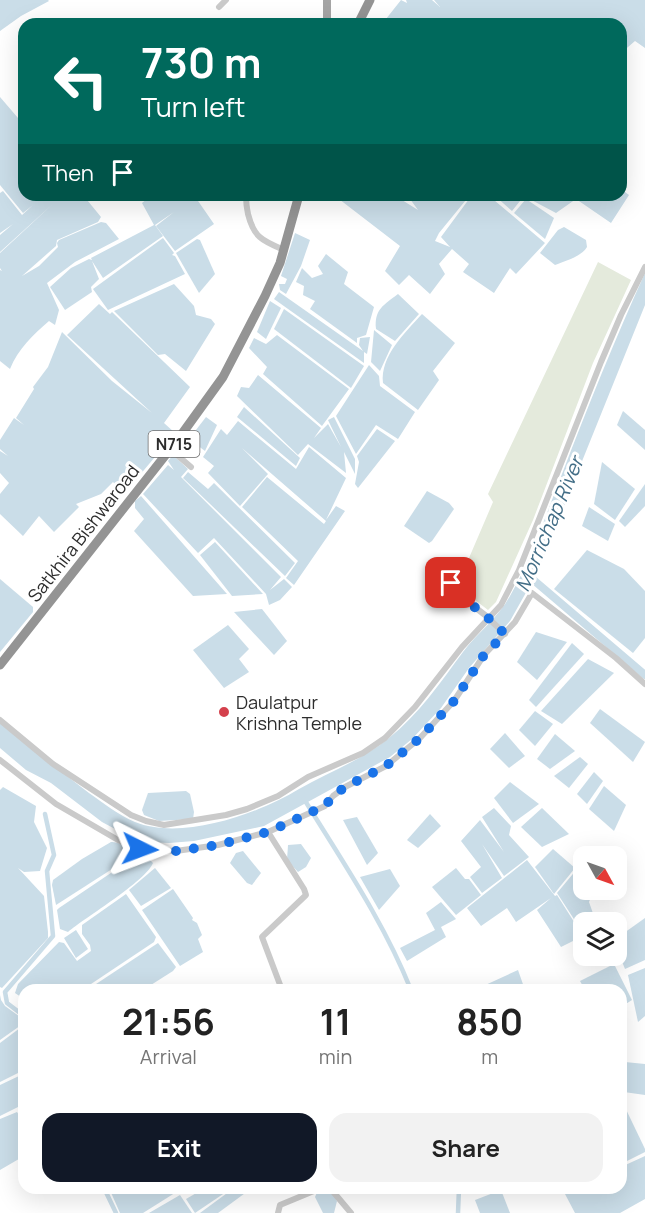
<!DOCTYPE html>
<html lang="en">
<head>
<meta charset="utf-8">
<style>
	:root { --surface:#fff; --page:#f2f2f2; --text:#222; --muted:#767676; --accent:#111827 }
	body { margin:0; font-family:Manrope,sans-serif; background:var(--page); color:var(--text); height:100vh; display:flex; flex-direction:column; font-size:22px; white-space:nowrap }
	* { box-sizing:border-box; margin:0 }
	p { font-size:20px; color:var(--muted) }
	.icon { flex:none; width:33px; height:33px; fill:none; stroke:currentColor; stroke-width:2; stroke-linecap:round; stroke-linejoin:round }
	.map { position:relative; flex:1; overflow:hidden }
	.side { position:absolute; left:18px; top:984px; width:609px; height:210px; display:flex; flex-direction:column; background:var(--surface); border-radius:18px; box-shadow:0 6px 24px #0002 }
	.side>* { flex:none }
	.banner { position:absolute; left:18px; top:18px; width:609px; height:183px; border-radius:18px; box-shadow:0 6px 24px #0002; background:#00695c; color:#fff; overflow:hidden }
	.needle { width:39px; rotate:130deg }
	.controls { position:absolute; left:573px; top:846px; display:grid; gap:12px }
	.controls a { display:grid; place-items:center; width:54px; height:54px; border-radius:12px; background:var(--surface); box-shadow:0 6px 24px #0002; font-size:30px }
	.pin { position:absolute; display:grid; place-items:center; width:51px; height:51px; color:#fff; margin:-26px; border-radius:12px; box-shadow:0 3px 9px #0006 }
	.me { position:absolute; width:66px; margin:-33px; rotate:93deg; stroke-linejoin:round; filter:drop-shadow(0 0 4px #0008) }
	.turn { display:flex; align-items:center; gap:21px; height:126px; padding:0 24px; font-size:27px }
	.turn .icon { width:78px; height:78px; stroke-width:2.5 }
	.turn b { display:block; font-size:42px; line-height:51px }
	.then { display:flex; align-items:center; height:57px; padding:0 24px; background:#0003; gap:12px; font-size:22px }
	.eta { display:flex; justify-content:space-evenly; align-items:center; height:102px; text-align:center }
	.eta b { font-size:36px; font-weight:700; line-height:42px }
	.primary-button { display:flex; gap:12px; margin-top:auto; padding:12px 24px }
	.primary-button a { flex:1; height:69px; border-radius:18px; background:var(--accent); color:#fff; font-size:24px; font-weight:700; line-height:69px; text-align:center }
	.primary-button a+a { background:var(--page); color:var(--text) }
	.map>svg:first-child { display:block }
</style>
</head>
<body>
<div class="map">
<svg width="645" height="1213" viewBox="0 0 645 1213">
	<rect width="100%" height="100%" fill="#fff"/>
	<path fill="#e4eadc" d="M598,262L631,280L593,363L533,520L496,602L488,610L457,586L493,502L488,494Z"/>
	<g fill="#cadde8">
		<path d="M0,0H48L49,1L21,16L0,31Z"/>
		<path d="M401,0L407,3L406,0H432L440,7L434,0H645V48L635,41L621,53V24H592L596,19L590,24H513L504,18L510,24H459L455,21L454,22L455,24H382Z"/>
		<path d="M0,97L24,125V195H83L101,217L98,222L57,240L56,246L22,276L39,266L58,247L57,243L59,240L101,222L106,223L119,239L75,262L47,283L59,310L55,325L49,321C33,335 18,349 10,369L0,361V270L2,271L0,268V253L55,202L0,252V235L13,224L0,233V193L3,191L22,215L33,205L23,213L0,185Z"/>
		<path d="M621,189L629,195L611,223L576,199L556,213L524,196L512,211L494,195H562L574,199L570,195H621Z"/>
		<path d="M152,195H197L196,198L214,224L175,251L156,226L174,212L155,225L163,236L103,278L92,261L99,279L91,287L92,292L65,310L50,287L71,268L89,259L92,260L91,258L154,225L142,203Z"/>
		<path d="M336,195H394L418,210L410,199L413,195H470L439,233L435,241L450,247L441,237L472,195H488L545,243L516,274L510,268L494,293L463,272L469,264L452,249L439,264L445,274L430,294L409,275L399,285L385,271L400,246L335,196Z"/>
		<path d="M526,199L554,218L545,239L514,213Z"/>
		<path d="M564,227L586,240L587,247C581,257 565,261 555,265L540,253L558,230Z"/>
		<path d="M295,233L310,240L301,266L286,294L280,290L279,284H285L287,279L281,276Z"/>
		<path d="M163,238L174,253L172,255L175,256L185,274L108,310L93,289Z"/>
		<path d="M197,239L200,240L215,274L199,293L176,253Z"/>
		<path d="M326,254L348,272L344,284L374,307L366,335L357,338V343L310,309L315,301L303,295L304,286L296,282L302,268L312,278L323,274L318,266Z"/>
		<path d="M645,273V305L537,573L510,621L469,668L441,708L412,739L390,757L264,826L194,841L169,843L150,842L130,837L102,822L51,783L26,770L0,748V723C29,747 59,770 89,793C103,803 119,815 135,822C182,841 258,814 299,789C329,772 362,760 389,738C419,714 440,683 463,652C477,633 498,618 510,596C532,558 546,514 562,474C588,406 615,339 645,273Z"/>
		<path d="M174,284L194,306L196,315L211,319L215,324L186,371L165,354L158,355L114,311Z"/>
		<path d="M279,292L363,351L359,345L360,338L370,337L367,354L364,352V363L274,299Z"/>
		<path d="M398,294L419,314L395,341L376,329C374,309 384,305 398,294Z"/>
		<path d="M270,301L281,308L266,339L257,332Z"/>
		<path d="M99,304L110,314L112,312L190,387L164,423L175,433L139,476L124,467L138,478L124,493L113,482L101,494L76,504L79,507L54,532L39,516L23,536L0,514V494L9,483L0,473V451L8,456L0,449V440L14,418L24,425L16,418L34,389L33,387L48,367L62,332L112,381L152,413L67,335Z"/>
		<path d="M284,309L364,366L351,388L274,329Z"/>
		<path d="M422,314L455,343L433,371L439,380L418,410L383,383C380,356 405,333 422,314Z"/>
		<path d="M374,330L392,345L380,371L371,362Z"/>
		<path d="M277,335L349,389L322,426L263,374L267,367L249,348L254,338L266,344Z"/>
		<path d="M369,365L379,376L380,386L415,412L398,439L376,425L356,454L336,416Z"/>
		<path d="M258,375L321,428L314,438L328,424L341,447L328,420L334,417L355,459V474L344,452L346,473L308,444L298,455L237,396L241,387L249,388Z"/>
		<path d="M244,407L300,458L296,466L237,417Z"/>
		<path d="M623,411L645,430V450L617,425Z"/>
		<path d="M206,417L217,425L205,451L189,439Z"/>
		<path d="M238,421L296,469L309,447L346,478L326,520L336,506L345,511L294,585L286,578L298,561L242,507L267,477L324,524L326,521L242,448L268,474L240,506L208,473L214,466L203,457L221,429L227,435Z"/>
		<path d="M377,429L395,441L358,488L355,484L359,462L357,456Z"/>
		<path d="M173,455L188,469L181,477L281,577L270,590L284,579L292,587L280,600L269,605L266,594L214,538L198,553L143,494L168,465L174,470L168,461Z"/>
		<path d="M602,462L635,489L615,520L594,504Z"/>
		<path d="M188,472L208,489L214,483L295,563L285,576L183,478Z"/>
		<path d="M645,484V506L625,527L619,521Z"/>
		<path d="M427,491L449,503L454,509L432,541L429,543L404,526Z"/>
		<path d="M141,496L227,594L193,596L134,531L144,519L135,508V501Z"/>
		<path d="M589,507L615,524L608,541L582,526Z"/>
		<path d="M215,542L263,594L232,596L200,555Z"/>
		<path d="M587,550L624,569L645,591V638L633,653L554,589Z"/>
		<path d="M0,579L33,607V612L0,652Z"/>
		<path d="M262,609L287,641L274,655L234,612Z"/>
		<path d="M228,625L249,649L239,659L249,672L224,688L193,650Z"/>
		<path d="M536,632L567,642L537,680L517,662Z"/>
		<path d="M572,643L584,654L536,707L529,700Z"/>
		<path d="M588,659L614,673L562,724L541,711Z"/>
		<path d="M600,709L645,742L633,762L590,723Z"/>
		<path d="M535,711L553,724L535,746L519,730Z"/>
		<path d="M505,733L525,756L509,768L490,749Z"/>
		<path d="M555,734L575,751L550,769L537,759Z"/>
		<path d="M580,757L588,764L569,788L554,776Z"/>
		<path d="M594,772L603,781L587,804L577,794Z"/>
		<path d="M510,782L539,804L513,823L494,798Z"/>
		<path d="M604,786L626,805L614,831L589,809Z"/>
		<path d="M3,787L36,806L34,822L47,848L40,871L24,872L18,868L44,896L48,932V938L2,988L0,987V790Z"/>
		<path d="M186,791L190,794L194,812L193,819L159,821L144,815L142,810L148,793Z"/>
		<path d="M494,808L511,826L509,835L529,857L504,876L482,844L502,878L482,893L470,877L481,867L461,841L480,820L504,852L482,817Z"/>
		<path d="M542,808L569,834L542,847L521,827Z"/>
		<path d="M430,814L441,826L418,848L407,840Z"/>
		<path d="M357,817L378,853L367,865L343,820Z"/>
		<path d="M111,842C118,842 134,848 137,853L56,905L52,885L53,880L82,859Z"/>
		<path d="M301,844L311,858L306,867L298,872L287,860L288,845Z"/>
		<path d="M553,849L575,868L554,894L535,867Z"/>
		<path d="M243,851L261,873L252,885L247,883L230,863L236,853Z"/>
		<path d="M142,852L153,863C146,881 86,917 68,932L60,929L57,910L59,908Z"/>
		<path d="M527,860L555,896L557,895L583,936L561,947L537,910L551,898L516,922L507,908L481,926L467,908Z"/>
		<path d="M155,868L171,888L141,906L129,890Z"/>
		<path d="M456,868L465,879H469L481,895L456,915L432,887Z"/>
		<path d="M390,869L400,886L379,910L360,877Z"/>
		<path d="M577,869L583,874L584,890H594L589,902L596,922H584L583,933L557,893Z"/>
		<path d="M173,889L193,918L192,920L197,923L202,935L198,939L203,952L180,966L142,910Z"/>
		<path d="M126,894L156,937L154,942L82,990H24V999L15,993L18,984L59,942L64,943L77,961L91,951L90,945L82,934V925Z"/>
		<path d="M441,902L456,919L441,927L446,937L407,961L400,948L435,930L426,913Z"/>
		<path d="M645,918V960L625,969L617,949V938Z"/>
		<path d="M76,930L88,949L76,958L64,938Z"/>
		<path d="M158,943L176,967L173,971L143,990H87Z"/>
		<path d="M614,964L632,1000L621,1007V990H585L580,981Z"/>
		<path d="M645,968V1016L638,1022L628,975Z"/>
		<path d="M518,970L525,990H482L481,987Z"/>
		<path d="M0,995L1,1000L5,1006L23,1019L24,1023L0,1040Z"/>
		<path d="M24,1025V1070L0,1082V1043Z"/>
		<path d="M625,1062L645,1064V1095L624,1092Z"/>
		<path d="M19,1076L24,1085V1104L0,1116V1085Z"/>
		<path d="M621,1099L645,1149V1152L621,1164Z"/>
		<path d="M17,1112L24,1122V1156L0,1170V1119Z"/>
		<path d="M645,1156V1199L620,1213H575L565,1194L579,1188H621V1167Z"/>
		<path d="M109,1188H177L178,1191L143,1213H120Z"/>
		<path d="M205,1188H232L195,1213L186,1199Z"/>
		<path d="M234,1188H252L218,1213H200Z"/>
		<path d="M324,1188H329L337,1201L334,1213H323L315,1197L318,1190Z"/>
		<path d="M501,1190L510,1213H480L475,1200Z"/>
		<path d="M180,1195L192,1213H149Z"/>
	</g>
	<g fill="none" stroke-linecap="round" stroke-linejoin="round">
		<g stroke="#cadde8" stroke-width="4.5">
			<path d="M304,799C342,861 384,922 411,990"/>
			<path d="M24,1016L7,1003L5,992L53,936L47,871L54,855L45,814"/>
			<path d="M104,1188L116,1213"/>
			<path d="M458,1213L459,1188"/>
		</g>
		<path stroke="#cadde8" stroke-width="8" d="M530,577L645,675"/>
		<g stroke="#cacaca" stroke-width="6">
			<path d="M219,7L226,0"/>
			<path d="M247,195C245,202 247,207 248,214C254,238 263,241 284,250"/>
			<path d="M170,449L191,467"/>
			<path d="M456,572L451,583L455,592L485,615L505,634"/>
			<path d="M0,720L53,764L131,815L146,821L164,825L226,815L247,809L278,796L308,777L363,753L385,738L415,707L462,647L501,605L519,570L601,362L621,315L645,267"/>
			<path d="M0,760L56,804L118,840L140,849L176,851L218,845L268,832L325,806L333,796L345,787L386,766L420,738L454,701L484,655L515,622L532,593L616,658L645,684"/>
			<path d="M268,832L304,889L306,895L262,937L282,990"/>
			<path d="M330,1188L351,1213"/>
			<path d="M278,1213L280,1205L321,1188"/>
		</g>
		<path stroke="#a5a5a5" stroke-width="8" d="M327,24V0"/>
		<g stroke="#949494" stroke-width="9">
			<path d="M358,24L370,0"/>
			<path d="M0,665L179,438L223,377L265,296L280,263L299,195"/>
		</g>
	</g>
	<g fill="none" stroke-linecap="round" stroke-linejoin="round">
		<path stroke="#1a73e8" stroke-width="10" stroke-dasharray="0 18" d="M140,849L176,851L218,845L268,832L325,806L333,796L345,787L386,766L420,738L454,701L484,655L505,634L485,615L455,592L451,583"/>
	</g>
	<circle fill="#d4404c" stroke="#fff" stroke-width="2" cx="224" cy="712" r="6"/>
	<g text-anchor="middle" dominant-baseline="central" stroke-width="6" stroke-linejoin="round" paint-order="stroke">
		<rect fill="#fff" stroke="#6c6c6c" stroke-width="1.5" x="148.5" y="431" width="51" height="26" rx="4.5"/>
		<g font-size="16" font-weight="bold" fill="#2d2d2d">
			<text x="174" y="444">N715</text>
		</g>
		<g font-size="18" fill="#2d2d2d" stroke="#fff">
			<text transform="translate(83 533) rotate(-52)">Satkhira Bishwaroad</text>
		</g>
		<g font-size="18" fill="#2d2d2d" stroke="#fff" text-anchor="start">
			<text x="236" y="702">Daulatpur<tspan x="236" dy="21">Krishna Temple</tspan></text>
		</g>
		<g font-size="20" font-style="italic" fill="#436e87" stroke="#fff">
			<text transform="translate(549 524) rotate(-67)">Morrichap River</text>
		</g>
	</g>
</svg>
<div class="controls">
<a><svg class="needle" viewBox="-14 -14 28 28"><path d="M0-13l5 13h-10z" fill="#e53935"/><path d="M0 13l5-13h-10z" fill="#767676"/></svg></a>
<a><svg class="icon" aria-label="layers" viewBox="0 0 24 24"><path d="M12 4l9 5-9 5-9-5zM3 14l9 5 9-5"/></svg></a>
</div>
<div class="pin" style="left:451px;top:583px;background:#d93025"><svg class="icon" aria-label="arrive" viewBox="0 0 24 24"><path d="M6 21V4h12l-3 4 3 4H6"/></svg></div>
<svg class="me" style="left:140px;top:849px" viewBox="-20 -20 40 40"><path d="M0-17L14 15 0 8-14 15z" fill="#1a73e8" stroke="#fff" stroke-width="4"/></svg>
<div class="banner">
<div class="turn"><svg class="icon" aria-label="left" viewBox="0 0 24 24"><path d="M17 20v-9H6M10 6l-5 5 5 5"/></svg><div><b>730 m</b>Turn left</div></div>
<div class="then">Then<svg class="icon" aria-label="arrive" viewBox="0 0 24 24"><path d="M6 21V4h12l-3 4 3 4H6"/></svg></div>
</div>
<section class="side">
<div class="eta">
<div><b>21:56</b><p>Arrival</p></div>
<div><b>11</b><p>min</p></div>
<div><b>850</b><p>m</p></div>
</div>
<div class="primary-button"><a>Exit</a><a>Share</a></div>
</section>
</div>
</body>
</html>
